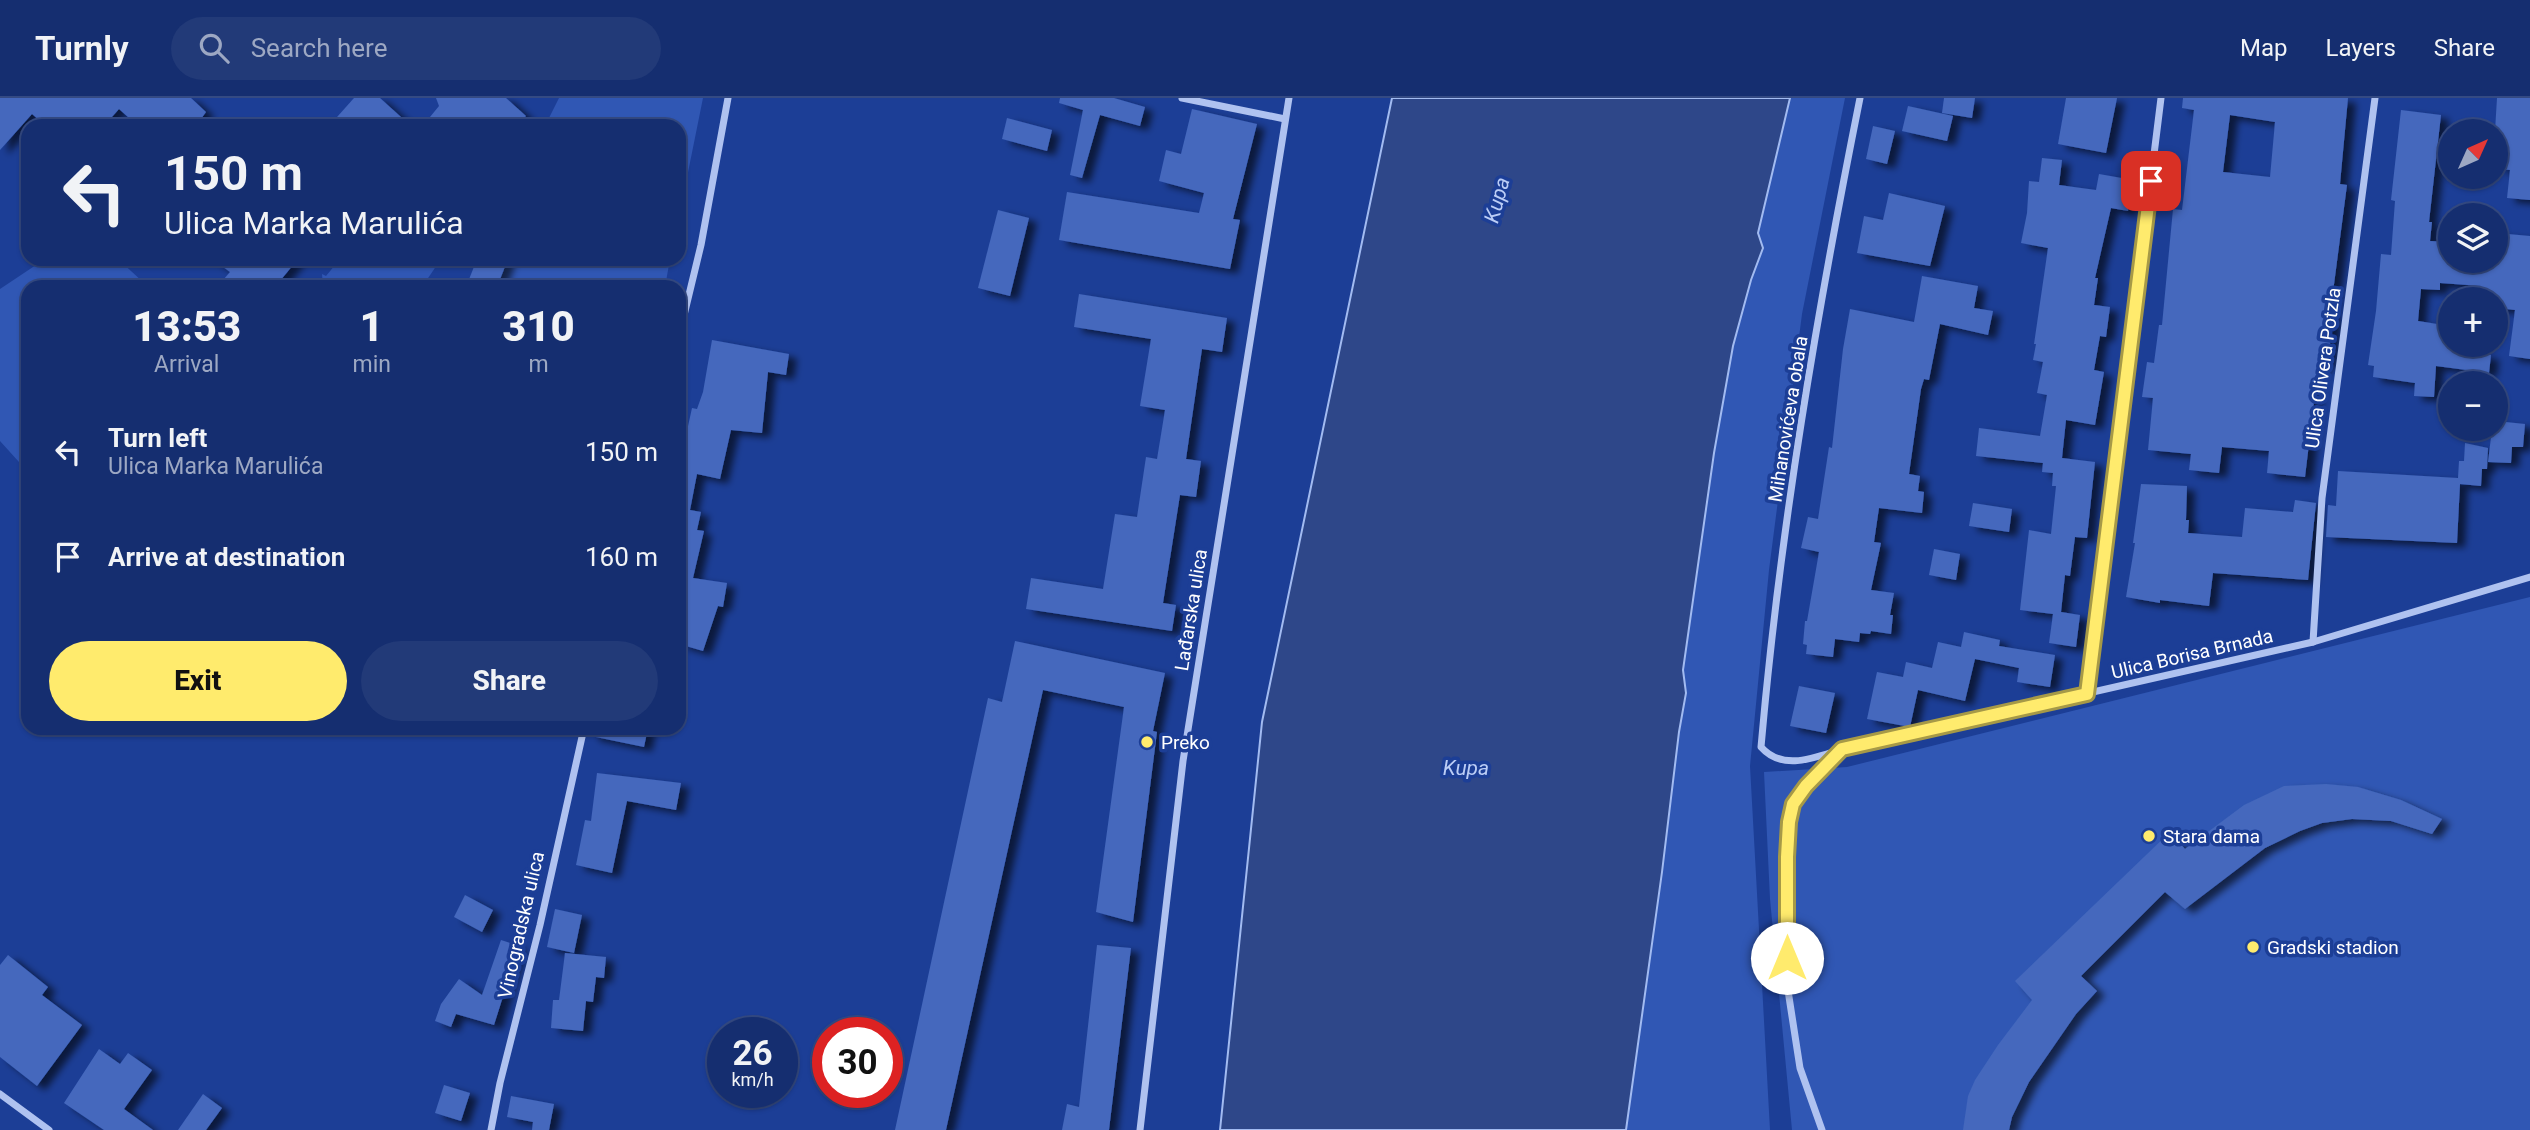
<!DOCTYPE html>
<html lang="en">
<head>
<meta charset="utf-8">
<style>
	:root { --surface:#152e70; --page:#223a78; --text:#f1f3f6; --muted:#9da8c3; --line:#344a83; --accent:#ffeb6d }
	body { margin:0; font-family:Roboto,sans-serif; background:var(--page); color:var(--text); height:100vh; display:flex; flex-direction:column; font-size:26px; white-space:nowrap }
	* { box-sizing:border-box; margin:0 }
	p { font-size:23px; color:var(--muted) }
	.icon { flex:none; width:38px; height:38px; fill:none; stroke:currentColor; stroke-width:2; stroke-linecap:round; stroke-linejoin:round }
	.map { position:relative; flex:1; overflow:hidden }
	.panel { position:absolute; left:21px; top:182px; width:665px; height:455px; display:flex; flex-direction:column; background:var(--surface); border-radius:21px; box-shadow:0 2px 5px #0004,0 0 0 2px var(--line) }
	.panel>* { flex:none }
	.banner { position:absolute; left:21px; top:21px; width:665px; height:147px; border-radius:21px; box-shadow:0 2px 5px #0004,0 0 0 2px var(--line); background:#152e70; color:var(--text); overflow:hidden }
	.needle { width:46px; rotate:45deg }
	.fabs { position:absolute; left:2438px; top:21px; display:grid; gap:14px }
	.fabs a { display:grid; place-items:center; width:70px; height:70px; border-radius:50%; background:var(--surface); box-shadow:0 2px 5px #0004,0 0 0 2px var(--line); font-size:35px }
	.speed { position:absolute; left:707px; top:919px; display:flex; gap:14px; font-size:35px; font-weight:700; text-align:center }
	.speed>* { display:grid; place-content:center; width:91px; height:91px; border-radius:50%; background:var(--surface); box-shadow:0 2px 5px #0004,0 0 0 2px var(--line); line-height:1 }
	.speed small { font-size:18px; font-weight:400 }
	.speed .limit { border:10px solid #d22; background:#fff; color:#111 }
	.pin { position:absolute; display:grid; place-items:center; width:60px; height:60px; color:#fff; margin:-30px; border-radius:14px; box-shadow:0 4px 10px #0006 }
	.me { position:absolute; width:77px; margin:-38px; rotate:0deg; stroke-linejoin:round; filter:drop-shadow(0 0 5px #0008) }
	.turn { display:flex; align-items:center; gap:24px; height:147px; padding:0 28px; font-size:32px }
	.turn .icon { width:91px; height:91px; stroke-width:2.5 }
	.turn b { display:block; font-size:49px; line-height:60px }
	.eta { display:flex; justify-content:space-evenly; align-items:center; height:119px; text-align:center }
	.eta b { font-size:42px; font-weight:800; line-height:49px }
	.primary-button { display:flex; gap:14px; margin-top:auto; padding:14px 28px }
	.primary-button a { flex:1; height:80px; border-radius:42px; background:var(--accent); color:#111; font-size:28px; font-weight:800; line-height:80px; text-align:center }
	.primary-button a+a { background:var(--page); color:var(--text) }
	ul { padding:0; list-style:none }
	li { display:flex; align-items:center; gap:21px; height:105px; padding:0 28px }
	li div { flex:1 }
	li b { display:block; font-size:26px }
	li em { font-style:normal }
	header { display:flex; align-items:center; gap:42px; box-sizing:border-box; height:98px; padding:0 35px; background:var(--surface); border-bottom:2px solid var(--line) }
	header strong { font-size:33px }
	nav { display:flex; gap:38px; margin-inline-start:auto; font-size:24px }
	.search { width:490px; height:63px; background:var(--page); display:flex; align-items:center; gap:18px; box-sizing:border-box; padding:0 24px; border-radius:38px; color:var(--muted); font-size:26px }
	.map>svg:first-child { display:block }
</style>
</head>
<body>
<header>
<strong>Turnly</strong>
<div class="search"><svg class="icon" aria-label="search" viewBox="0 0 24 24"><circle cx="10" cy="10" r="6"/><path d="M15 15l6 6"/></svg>Search here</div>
<nav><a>Map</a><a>Layers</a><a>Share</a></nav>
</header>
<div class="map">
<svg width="2530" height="1032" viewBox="0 0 2530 1032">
	<defs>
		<filter id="shadow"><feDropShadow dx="8" dy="4.5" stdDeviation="3.5" flood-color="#0009"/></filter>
	</defs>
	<rect width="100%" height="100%" fill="#1c3e96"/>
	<g fill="#3057b4">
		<path d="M559,0H703L679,119V28H545Z"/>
		<path d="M1628,0H1845L1802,216L1769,472L1750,668L1770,1032H1467Z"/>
		<path d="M45,161H118L144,185L141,189H28V374L0,343V191Z"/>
		<path d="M340,161H441L422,189H323L322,176L326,178Z"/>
		<path d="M508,161H670L665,189H497Z"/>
		<path d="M2530,499V1032H1792L1770,801L1764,674L1847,669Z"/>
	</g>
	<path fill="#2e4789" stroke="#a2bbf1" stroke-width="2" d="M1392,0H1790L1758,135L1763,150L1751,182L1733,248L1714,355L1683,572L1686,595L1679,634L1662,774L1626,1032H1220L1262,624Z"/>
	<g fill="#4468bd" fill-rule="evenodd" filter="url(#shadow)">
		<path d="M0,0H191L206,14L196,28H138L119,11L104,28H46L32,16L0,52Z"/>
		<path d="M354,0H380L411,28H329Z"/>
		<path d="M436,0H506L526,18L517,28H440L430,19L439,8Z"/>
		<path d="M1060,0H1114L1145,9L1140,28L1100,17L1082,80L1070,77L1083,12L1059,5Z"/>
		<path d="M1944,0H1975L1972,20L1942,15Z"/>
		<path d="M2066,0H2117L2106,55L2058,46Z"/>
		<path d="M2183,0H2348L2340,86L2347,87L2330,217L2333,218L2328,265H2323L2322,271H2318L2305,379L2267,375L2269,353L2222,349L2219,375L2189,372L2191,356L2148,352L2153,300L2142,299L2147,264L2154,265L2159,227H2162L2173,111L2182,112L2194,12L2182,10ZM2230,17L2275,24L2270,79L2223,74Z"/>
		<path d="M2497,0H2530V102L2507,100L2510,72L2499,71L2502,41L2496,40L2495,33Z"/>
		<path d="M1908,8L1953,18L1947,43L1902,33Z"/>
		<path d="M1192,11L1257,26L1233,121L1240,122L1230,171L1059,142L1067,94L1199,115L1204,95L1159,83L1166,52L1181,56Z"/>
		<path d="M2401,12L2441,17L2429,124H2432L2430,143L2450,144V164L2494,166L2497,135L2530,138V261L2509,258L2515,212L2496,210V201H2480L2481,188L2440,185V192L2421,191L2418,223L2450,228V247H2463L2462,253L2491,257L2489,275L2436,268L2434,299L2414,298L2415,285L2373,279L2374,268L2368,267L2376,213L2381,156L2391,157L2395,103L2391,102Z"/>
		<path d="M1007,20L1052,32L1047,53L1002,41Z"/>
		<path d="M1873,28L1895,33L1887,66L1866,61Z"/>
		<path d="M2042,60L2062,62L2059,87L2096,92L2099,76L2133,82L2128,113L2111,110L2095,180H2098L2094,207L2110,209L2106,239L2100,238L2094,272L2104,274L2095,327L2066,322L2062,360L2095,364L2087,440L2075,439L2070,478L2065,477L2061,514L2080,517L2076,549L2049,545L2053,516L2020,512L2029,432L2051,436L2056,388H2052L2053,375L2042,374L2043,365L1976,358L1979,330L2040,338L2047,297L2037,295L2043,264L2033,262L2036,246H2034L2048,150L2021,145L2027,115L2029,83L2039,84Z"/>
		<path d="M1889,95L1945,108L1930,168L1857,155L1864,118L1883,122Z"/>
		<path d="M998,112L1029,120L1010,198L978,190Z"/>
		<path d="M212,161H298L275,189H262L254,183L242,189H217L230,174Z"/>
		<path d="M477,161H508L497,189H466Z"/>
		<path d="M1922,178L1978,188L1974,210L1993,213L1988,237L1940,226L1929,282L1924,281L1921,291L1909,376L1920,378L1918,393L1924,394L1922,415L1879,410L1874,444L1881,445L1871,492L1894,495L1890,517H1893L1891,536L1871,533L1870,536L1860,535L1859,544L1835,541L1833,559L1806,556L1807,547L1803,546L1805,523H1807L1819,454L1801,450L1808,419L1818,421L1829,349L1832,350L1843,251L1850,211L1914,224Z"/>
		<path d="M1079,196L1227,220L1222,254L1202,251L1186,361L1201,363L1196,399L1180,397L1163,505L1176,507L1172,533L1026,511L1031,480L1103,491L1115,416L1137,419L1146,359L1157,361L1165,312L1140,308L1151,241L1074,229Z"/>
		<path d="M712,242L789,256L786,277L768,274L762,335L731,332L720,381L697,376L690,412L701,414L697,432L704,433L693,480L727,485L723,509L718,508L703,553L679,546L688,519L682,518L684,511L679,510V369L692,310L697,311L703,294Z"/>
		<path d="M2496,323L2525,326L2523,349H2512L2511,365L2488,364L2492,331H2496Z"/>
		<path d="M2465,345L2488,350L2487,371H2482L2481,388L2460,386L2457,445L2326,439L2328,407L2336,408L2338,373L2458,380L2459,363H2464Z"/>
		<path d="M2141,386L2187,388L2186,422H2189L2188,435L2242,439L2245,410L2293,414L2295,402L2316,405L2308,482L2213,475L2209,508L2160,502V505L2126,499L2135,445H2133Z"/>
		<path d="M1973,405L2012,411L2009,434L1969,428Z"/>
		<path d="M1934,451L1960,456L1956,482L1929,477Z"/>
		<path d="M1964,534L2000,542L1999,548L2055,557L2050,589L2017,584L2019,570L1975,561L1965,603L1918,592L1910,629L1867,621L1877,574L1903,579L1906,564L1932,570L1938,544L1961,549Z"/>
		<path d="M1015,543L1165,575L1153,633L1157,634L1133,824L1096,814L1124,609L1043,592L946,1032H895L988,600L1002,604Z"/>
		<path d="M1799,588L1835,595L1826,635L1790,628Z"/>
		<path d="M592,630H648L644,649L591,638Z"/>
		<path d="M597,675L681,685L676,712L627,703L612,775L576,767L585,722L591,723Z"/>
		<path d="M2326,686L2358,689L2401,702L2442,721L2432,736L2391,723L2352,721L2322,725L2300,733L2265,750L2185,811L2165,794L2081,878L2097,893L2076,916L2029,984L2012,1019L2009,1032H1963L1968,998L1975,982L1998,947L2032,902L2015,883L2170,734L2185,751L2244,707L2284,688Z"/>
		<path d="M465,797L493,812L482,834L454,819Z"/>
		<path d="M555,811L582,817L574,855L547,849Z"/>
		<path d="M501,842L519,848L494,927L456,916L451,929L435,923L441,906L459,881L482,897Z"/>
		<path d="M1097,847L1131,850L1109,1032H1062L1067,1006L1079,1009Z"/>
		<path d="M565,855L606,859L604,880L596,879L593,904L586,903L583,933L551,930L553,902H559Z"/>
		<path d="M8,857L48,889L42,897L82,927L37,988L0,959V867Z"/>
		<path d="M99,951L120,966L128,955L152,972L124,1011L153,1032H104L64,1005Z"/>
		<path d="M444,987L470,995L461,1023L435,1015Z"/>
		<path d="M203,996L222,1010L206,1032H178Z"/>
		<path d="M511,998L554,1006L549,1032H532L533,1024L507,1019Z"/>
	</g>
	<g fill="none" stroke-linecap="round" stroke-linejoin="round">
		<g stroke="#afc2f0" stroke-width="7">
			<path d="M1182,0L1285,21"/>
			<path d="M1860,0C1817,214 1780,431 1761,649C1783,674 1816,659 1842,651L2313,544L2530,479"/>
			<path d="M679,238L701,147L728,0"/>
			<path d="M2313,544L2322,400L2375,0"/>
			<path d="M2087,596L2161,0"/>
			<path d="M0,996L49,1032"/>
			<path d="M491,1032L500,985L540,827L584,630"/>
			<path d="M1140,1032L1183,663L1289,0"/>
			<path d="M1822,1032L1800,970L1787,886V759L1789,724L1793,706L1806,688L1842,651"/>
		</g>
	</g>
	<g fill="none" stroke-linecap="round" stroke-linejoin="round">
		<g stroke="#a69947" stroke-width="18">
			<path id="route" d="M1787,860V759L1789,724L1793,706L1806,688L1842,651L2087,596L2151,83"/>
		</g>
		<use href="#route" stroke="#ffeb6d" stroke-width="12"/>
	</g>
	<g fill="#ffeb6d" stroke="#1c3e96" stroke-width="2.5">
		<circle cx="1147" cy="644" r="7"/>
		<circle cx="2149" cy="738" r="7"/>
		<circle cx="2253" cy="849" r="7"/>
	</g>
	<g text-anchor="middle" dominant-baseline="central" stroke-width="7" stroke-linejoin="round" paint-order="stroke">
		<g font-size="19" fill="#fff" stroke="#1c3e96">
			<text transform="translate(2323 270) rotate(-82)">Ulica Olivera Potzla</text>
			<text transform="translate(1788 321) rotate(-81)">Mihanovićeva obala</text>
			<text transform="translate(1191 512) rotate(-81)">Lađarska ulica</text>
			<text transform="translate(2192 556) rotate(-13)">Ulica Borisa Brnada</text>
			<text transform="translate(521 827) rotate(-77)">Vinogradska ulica</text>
		</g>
		<g font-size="19" fill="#fff" stroke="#1c3e96" text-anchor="start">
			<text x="1161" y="644">Preko</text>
			<text x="2163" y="738">Stara dama</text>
			<text x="2267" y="849">Gradski stadion</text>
		</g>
		<g font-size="21" font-style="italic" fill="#bbcdf6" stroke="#1c3e96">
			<text transform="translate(1497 102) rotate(-75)">Kupa</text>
			<text x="1466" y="670">Kupa</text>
		</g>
	</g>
</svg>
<div class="fabs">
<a><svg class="needle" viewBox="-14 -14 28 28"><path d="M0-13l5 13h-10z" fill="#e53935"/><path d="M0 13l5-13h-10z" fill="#9da8c3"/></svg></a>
<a><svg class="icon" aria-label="layers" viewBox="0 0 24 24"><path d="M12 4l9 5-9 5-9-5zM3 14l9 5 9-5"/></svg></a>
<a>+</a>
<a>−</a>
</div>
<div class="speed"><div>26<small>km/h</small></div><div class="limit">30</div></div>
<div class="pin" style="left:2151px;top:83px;background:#d93025"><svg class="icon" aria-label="arrive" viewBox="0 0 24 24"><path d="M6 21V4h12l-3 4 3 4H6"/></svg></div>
<svg class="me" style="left:1787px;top:860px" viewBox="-20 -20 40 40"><circle r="19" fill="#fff"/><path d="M0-13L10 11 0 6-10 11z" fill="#ffeb6d"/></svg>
<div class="banner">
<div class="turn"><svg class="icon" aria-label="left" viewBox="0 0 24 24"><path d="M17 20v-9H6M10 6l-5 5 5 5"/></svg><div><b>150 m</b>Ulica Marka Marulića</div></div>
</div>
<section class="panel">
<div class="eta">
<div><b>13:53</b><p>Arrival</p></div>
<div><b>1</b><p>min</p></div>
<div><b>310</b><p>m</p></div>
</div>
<ul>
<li><svg class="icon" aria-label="left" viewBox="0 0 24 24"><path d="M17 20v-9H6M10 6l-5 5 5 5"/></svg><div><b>Turn left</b><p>Ulica Marka Marulića</p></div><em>150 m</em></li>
<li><svg class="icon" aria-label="arrive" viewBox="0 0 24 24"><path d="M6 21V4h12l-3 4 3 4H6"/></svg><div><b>Arrive at destination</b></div><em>160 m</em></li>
</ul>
<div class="primary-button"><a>Exit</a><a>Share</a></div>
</section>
</div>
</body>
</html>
